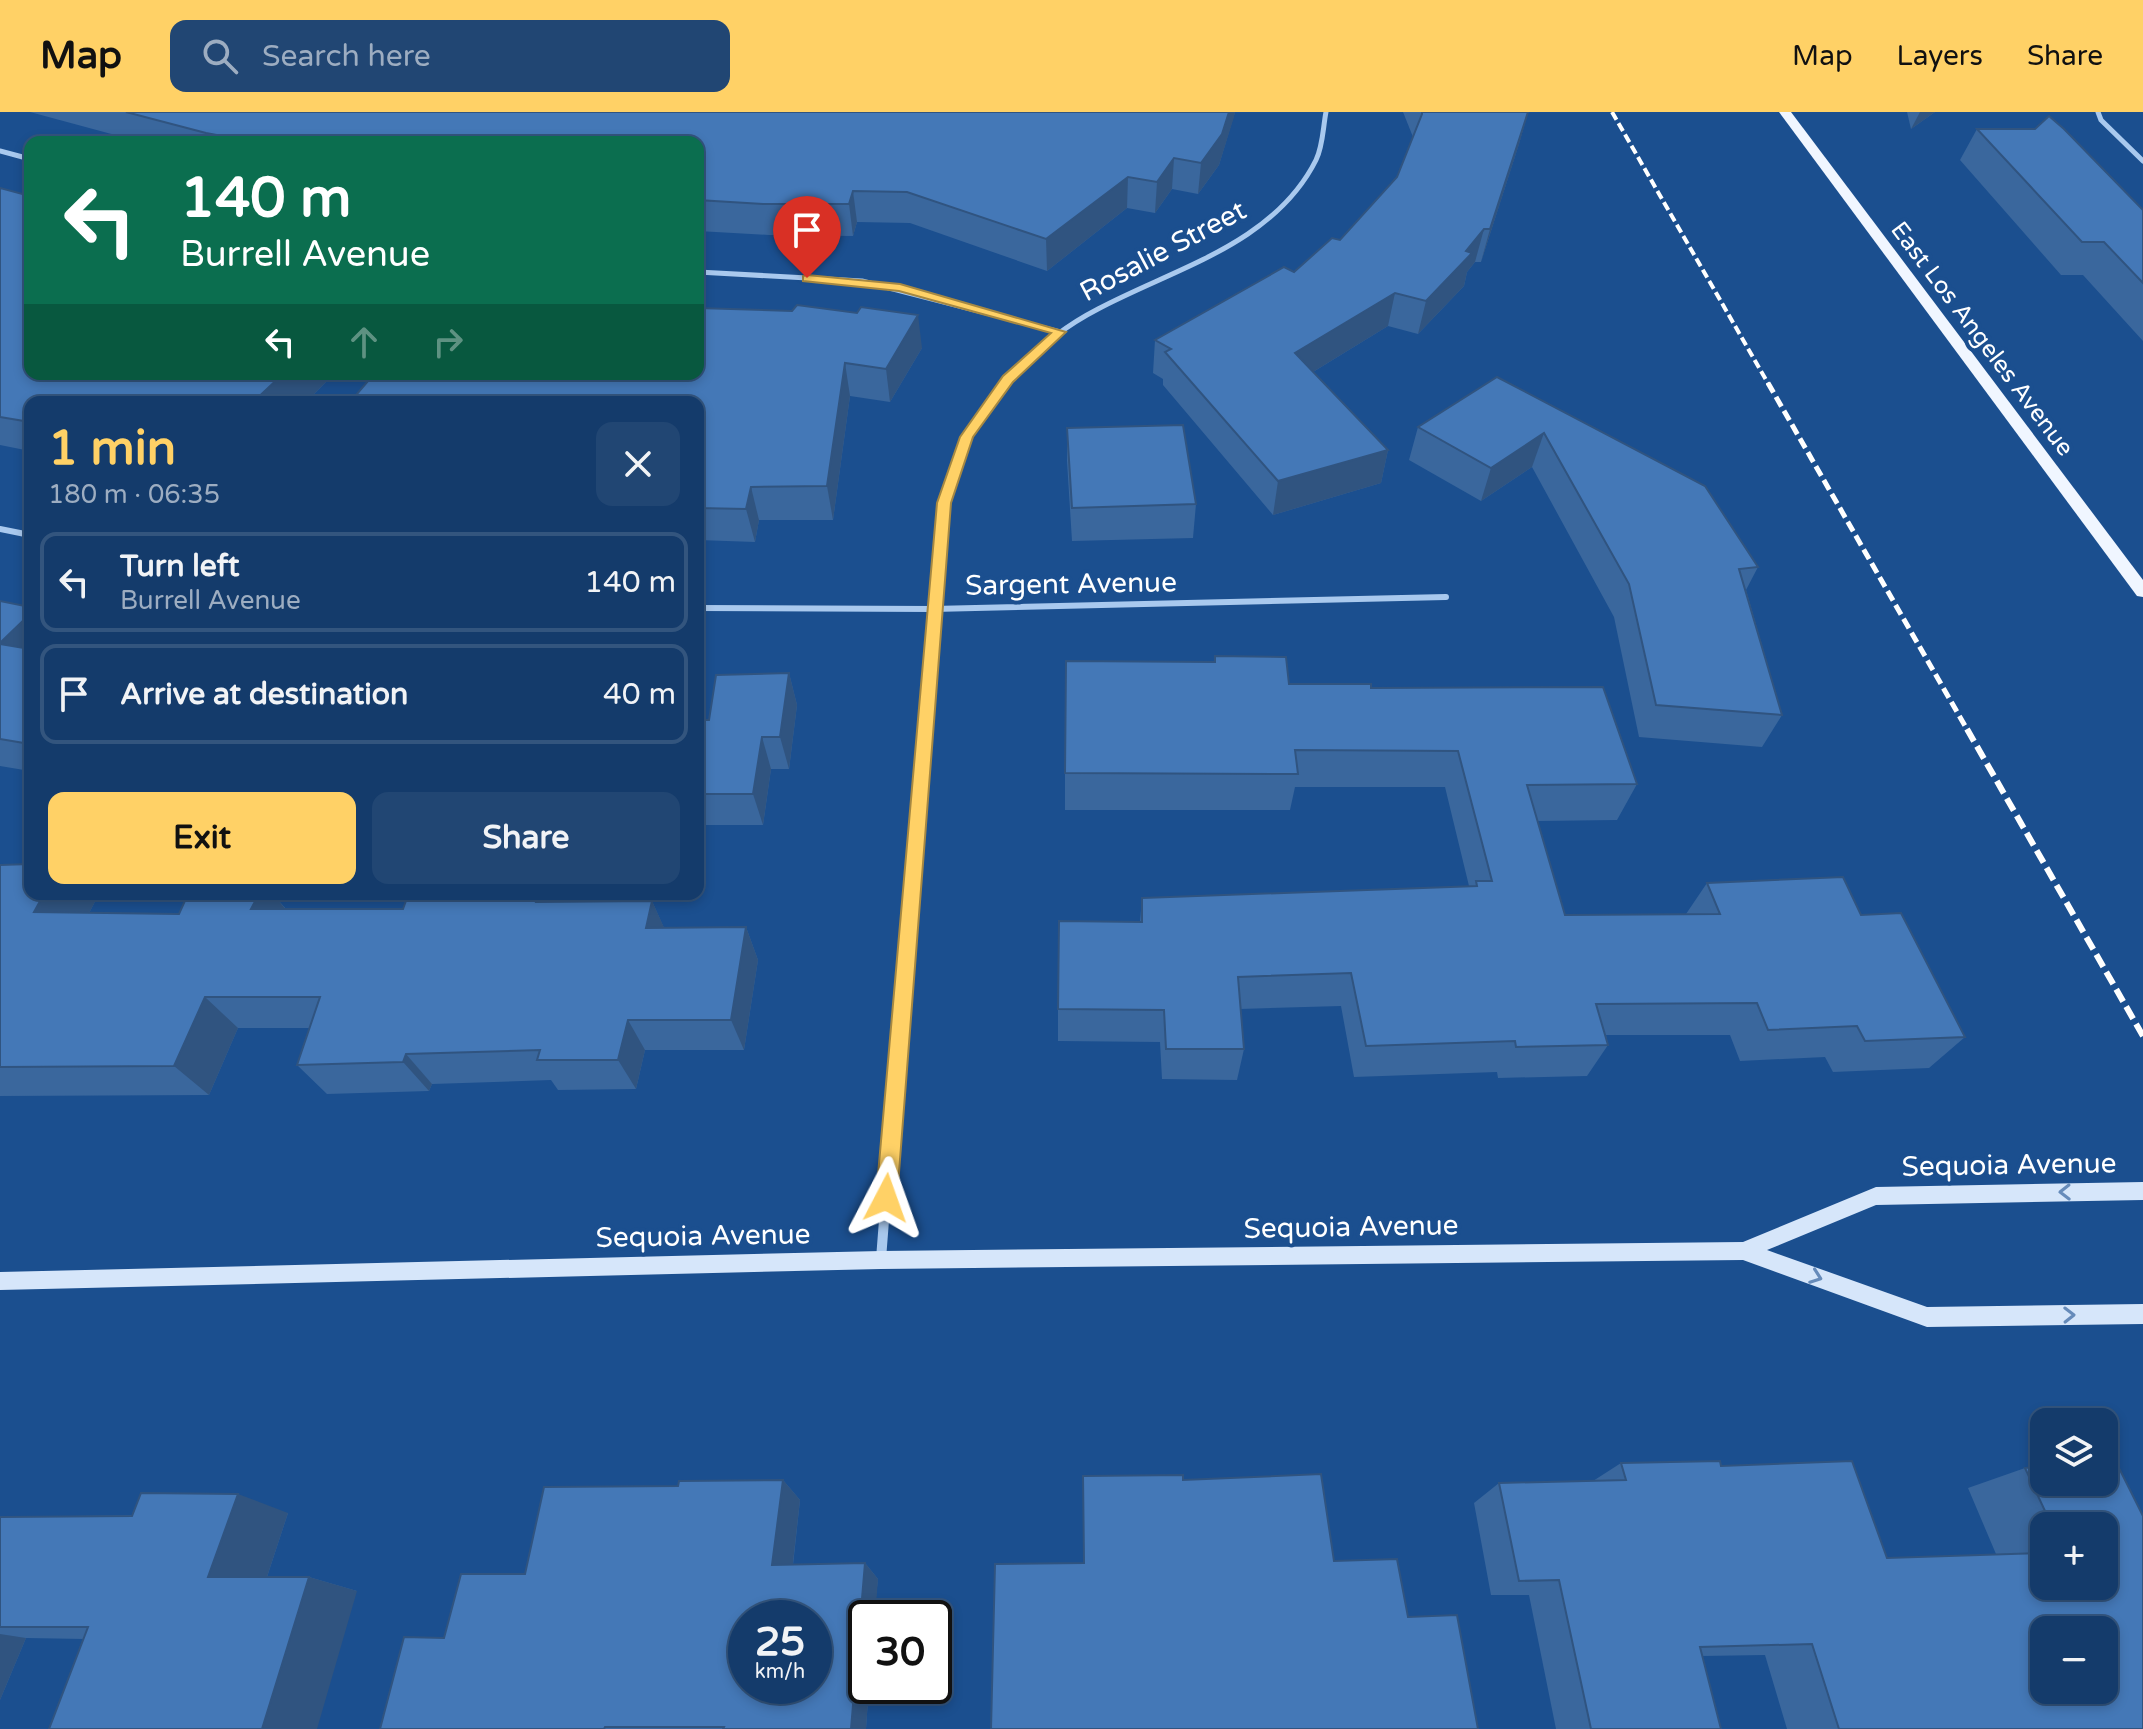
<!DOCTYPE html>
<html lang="en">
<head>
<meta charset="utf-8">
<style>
	:root { --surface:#143b6b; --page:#214673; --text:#f1f3f6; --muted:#9dadc1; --line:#33557e; --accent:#ffd166 }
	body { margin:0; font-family:"Varela Round",sans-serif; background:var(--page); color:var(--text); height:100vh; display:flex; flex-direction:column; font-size:30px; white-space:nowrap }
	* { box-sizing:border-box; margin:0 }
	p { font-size:26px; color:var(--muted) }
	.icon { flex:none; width:44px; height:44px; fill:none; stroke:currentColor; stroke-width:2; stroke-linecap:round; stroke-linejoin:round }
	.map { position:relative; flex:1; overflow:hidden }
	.panel { position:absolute; left:24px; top:284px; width:680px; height:504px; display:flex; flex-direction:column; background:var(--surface); border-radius:16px; box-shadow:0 4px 12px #0003,0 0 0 2px var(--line) }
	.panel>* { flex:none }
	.top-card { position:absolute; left:24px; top:24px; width:680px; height:244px; border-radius:16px; box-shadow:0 4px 12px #0003,0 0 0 2px var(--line); background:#0b6e4f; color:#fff; overflow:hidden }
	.buttons { position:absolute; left:2030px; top:1296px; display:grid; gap:16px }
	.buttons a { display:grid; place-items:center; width:88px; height:88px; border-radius:16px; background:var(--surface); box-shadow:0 4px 12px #0003,0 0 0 2px var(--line); font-size:40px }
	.speed { position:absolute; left:728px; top:1488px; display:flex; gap:16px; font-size:40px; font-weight:700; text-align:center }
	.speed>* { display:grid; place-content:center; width:104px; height:104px; border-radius:50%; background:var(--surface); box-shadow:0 4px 12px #0003,0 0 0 2px var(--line); line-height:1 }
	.speed small { font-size:20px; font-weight:400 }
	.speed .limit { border:4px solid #111; border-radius:12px; background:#fff; color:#111 }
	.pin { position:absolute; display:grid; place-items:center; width:68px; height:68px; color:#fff; margin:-82px -34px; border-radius:50% 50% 50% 0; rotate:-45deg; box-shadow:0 0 8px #0007 }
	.pin .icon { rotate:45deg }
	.me { position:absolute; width:88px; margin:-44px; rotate:4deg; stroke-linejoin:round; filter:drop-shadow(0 0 6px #0008) }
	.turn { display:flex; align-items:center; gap:28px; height:168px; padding:0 24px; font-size:36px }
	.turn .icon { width:104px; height:104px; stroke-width:2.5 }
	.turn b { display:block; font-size:56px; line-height:68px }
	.lanes { display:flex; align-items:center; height:76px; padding:0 24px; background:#0003; justify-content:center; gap:40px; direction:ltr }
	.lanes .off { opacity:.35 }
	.round { display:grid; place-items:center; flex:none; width:84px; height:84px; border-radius:16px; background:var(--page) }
	.headline { display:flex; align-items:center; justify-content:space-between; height:136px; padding:0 24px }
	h1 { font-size:48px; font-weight:800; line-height:60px; color:var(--accent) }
	.primary-button { display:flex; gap:16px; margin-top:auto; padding:16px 24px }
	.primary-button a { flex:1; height:92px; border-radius:16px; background:var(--accent); color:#111; font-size:32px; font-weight:800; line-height:92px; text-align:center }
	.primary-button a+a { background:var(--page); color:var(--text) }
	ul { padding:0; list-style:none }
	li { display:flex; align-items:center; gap:24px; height:100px; margin:0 16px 12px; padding:0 8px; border:4px solid var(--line); border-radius:16px }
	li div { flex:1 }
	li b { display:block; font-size:30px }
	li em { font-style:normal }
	header { display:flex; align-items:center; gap:48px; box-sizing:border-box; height:112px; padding:0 40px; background:var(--accent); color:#111 }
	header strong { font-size:38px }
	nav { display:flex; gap:44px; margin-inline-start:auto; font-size:28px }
	.search { width:560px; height:72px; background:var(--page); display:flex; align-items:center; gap:20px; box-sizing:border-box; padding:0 28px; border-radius:16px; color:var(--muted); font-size:30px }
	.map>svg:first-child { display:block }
</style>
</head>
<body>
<header>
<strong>Map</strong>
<div class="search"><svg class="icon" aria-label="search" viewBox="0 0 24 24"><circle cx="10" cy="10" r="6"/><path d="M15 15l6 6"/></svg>Search here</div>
<nav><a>Map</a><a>Layers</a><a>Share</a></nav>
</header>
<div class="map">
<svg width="2143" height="1617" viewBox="0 0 2143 1617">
	<rect width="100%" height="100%" fill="#1b4f8f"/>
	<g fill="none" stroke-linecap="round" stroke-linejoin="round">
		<g stroke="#a9c9ee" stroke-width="5">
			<path d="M2098,0L2101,8L2143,49"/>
			<path d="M0,39L30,47"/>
			<path d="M698,160L862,169L1060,220"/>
			<path d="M1003,273C1030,242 1061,216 1098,197C1175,156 1274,132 1316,48C1323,34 1323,15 1326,0"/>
		</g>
		<g stroke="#a9c9ee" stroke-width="6">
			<path d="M0,417L30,423"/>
			<path d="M698,496L933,497L1446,485"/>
			<path d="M925,619L944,391L966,328L1005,271"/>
		</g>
		<path stroke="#a9c9ee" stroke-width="8" d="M888,1059L925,617"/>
		<path stroke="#a9c9ee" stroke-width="10" d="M881,1147L888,1057"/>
		<path fill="#d6e6fa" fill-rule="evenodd" d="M2143,1070V1088L1876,1093L1767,1138L1927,1195L2143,1192V1212L1927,1215L1743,1148L881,1157L0,1178V1160L881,1139L1743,1130L1876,1075Z"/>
		<path fill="#f0f6ff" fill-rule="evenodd" d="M1779,0H1791L2143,468V485L2137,484Z"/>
		<path stroke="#fff" stroke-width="4" stroke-dasharray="9 4" stroke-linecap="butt" d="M1612,0L1769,273"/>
		<path stroke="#fff" stroke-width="5" stroke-dasharray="11 5" stroke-linecap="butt" d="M1768,271L1968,619"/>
		<path stroke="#fff" stroke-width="6" stroke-dasharray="14 6" stroke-linecap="butt" d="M1967,617L2143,924"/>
	</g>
	<g fill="#3a679d" fill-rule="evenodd">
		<path d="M30,0H1235L1219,53L1198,82L1172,77L1155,101L1127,96L1047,159L910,111L857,110L853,124L769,123L698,119V30H141Z"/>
		<path d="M1403,0H1528L1519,32L1481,150H1475L1467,160L1464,174L1418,222L1388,214L1313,260L1388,338L1381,371L1273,403L1163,273V267L1153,261L1155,228L1294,160L1340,128L1397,65L1413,25Z"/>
		<path d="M1907,0H1935L1911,17Z"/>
		<path d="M1977,17L2143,98V229L2083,163H2061L1960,48Z"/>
		<path d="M0,76L334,262L306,290H30V339L0,333Z"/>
		<path d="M922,236L890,290L850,284L833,408H759L755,430L698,428V290L374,262Z"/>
		<path d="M1497,265L1758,455L1746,478L1782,603L1762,635L1639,625L1614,505L1532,355L1481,389L1409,348L1418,315Z"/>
		<path d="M1067,316L1196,392L1193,426L1072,429L1067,349Z"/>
		<path d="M0,489L30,495V659L0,654Z"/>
		<path d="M1215,544L1289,572L1371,576L1637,672L1617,708L1538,709L1565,803L1686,802L1707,771L1861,803L1965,925L1929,956L1833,960L1825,945L1740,949L1730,923H1606L1608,933L1587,964L1498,966L1497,960L1354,965L1341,894L1240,897L1244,937L1237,968L1162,967L1160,930L1058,929V897L1140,810L1142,786L1469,774L1445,675H1295L1290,698H1065V661L1214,550Z"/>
		<path d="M789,561L797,593L789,657H771L763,713H698V608H709Z"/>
		<path d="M0,753L30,782H93L97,786L89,801L179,802L188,782H273L286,797H403L538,782L542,790L652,789L664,816L746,815L758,848L744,938H645L636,977L558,978L551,968L432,972L429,979L327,982L297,953L310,916H238L209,983L0,984Z"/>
		<path d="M1720,1349L1721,1354L1852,1349L1887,1446L1996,1442L1968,1376L2025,1356L2044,1354V1370H2104V1351L2116,1350L2143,1404V1617H1787L1765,1543L1702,1544L1721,1617H1556L1529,1483H1491L1474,1391L1499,1371L1593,1369L1621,1351ZM2044,1414H2104V1474H2044ZM2044,1518H2104V1578H2044Z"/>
		<path d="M783,1368L800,1388L793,1453L865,1451L878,1467L866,1574H869L866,1617H380L444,1526L525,1462L678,1374Z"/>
		<path d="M288,1401L267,1465H309L357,1479L84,1527L26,1526L0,1588V1405Z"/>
	</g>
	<g fill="#305480">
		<path d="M1229,0H1235L1234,5L1219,53L1198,82L1201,51Z"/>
		<path d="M1528,0L1519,32L1481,150L1490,117Z"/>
		<path d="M1920,0H1935L1911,17Z"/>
		<path d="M1174,46L1172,77L1155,101L1157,70Z"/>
		<path d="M1128,65L1127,96L1047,159L1046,127Z"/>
		<path d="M853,79L857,110L853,124L849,92Z"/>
		<path d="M1484,117L1475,150L1467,160L1464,174L1418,222L1426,189Z"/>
		<path d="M1395,181L1388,214L1290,274L1295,241Z"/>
		<path d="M918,203L922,236L890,290L886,257Z"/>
		<path d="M845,251L850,284L833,408L827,374Z"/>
		<path d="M283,262H334L306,290H253Z"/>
		<path d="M1544,321L1532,355L1481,389L1491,356Z"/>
		<path d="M1388,338L1381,371L1273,403L1278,369Z"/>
		<path d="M751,375L759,408L755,430L746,397Z"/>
		<path d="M30,502V563L0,534V531Z"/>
		<path d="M789,561L797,593L789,657L780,625Z"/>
		<path d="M762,625L771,657L763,713L753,682Z"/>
		<path d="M44,782H93L97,786L72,833L34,800Z"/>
		<path d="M259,782H273L292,805L251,797Z"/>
		<path d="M652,789L667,822L646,816Z"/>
		<path d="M746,815L758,848L744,938L731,908Z"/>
		<path d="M205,885L238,916L209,983L174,954Z"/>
		<path d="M628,908L645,938L636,977L618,948Z"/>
		<path d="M406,942L432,972L429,979L403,950Z"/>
		<path d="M783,1368L800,1388L791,1468L772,1453Z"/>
		<path d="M238,1382L288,1401L262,1480L208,1465Z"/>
		<path d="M865,1451L878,1467L875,1506H866V1574H869L866,1617H851Z"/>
		<path d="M309,1465L357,1479L317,1617H262Z"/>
		<path d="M0,1522L26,1526L0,1588Z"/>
	</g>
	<g fill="#4478b7" stroke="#305480" stroke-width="2" fill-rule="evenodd">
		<path d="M126,0H1229L1222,22L1201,51L1174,46L1157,70L1128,65L1046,127L907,80L853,79L849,92H763L698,88V30H254L206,21Z"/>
		<path d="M1422,0H1528L1490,117H1484L1466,139L1472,141L1426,189L1395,181L1295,241L1388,338L1278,369L1165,240L1171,237L1155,228L1284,155L1294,160L1332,126L1340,128L1397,65L1422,2Z"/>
		<path d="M2049,4L2064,17L2143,98V171L2104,130H2082L1977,17H2035Z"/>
		<path d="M0,76L30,84V262H283L253,290H30V310L0,305Z"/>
		<path d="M797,193L857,201L861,195L918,203L886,257L845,251L827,374L751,375L746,397L698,396V290H350L374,262H698V196L792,199Z"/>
		<path d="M1497,265L1705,374L1758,455L1739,457L1782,603L1656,593L1629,472L1544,321L1491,356L1418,315Z"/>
		<path d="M1183,313L1196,392L1072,396L1067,316Z"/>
		<path d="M0,489L30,495V502L0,531Z"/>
		<path d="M0,532L30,537V632L0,627Z"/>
		<path d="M1215,544L1286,545L1289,572H1371V576L1603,575L1637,672L1527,673L1565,803L1720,802L1707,771L1843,765L1861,803L1901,801L1965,925L1865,929L1857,914L1768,918L1757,891L1596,892L1608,933L1516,935L1515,929L1366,934L1351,861L1238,865L1244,937H1166L1164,898L1058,897L1059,809L1142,810V786L1477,774L1476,769H1492L1458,639L1295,638L1298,662L1065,661L1066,549L1215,550Z"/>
		<path d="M789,561L780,625H762L753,682H698V608H709L716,563Z"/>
		<path d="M30,752V782H44L34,800L179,802L188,782H259L251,797H403L407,786L538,782L536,790L652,789L646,816L746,815L731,908H628L618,948H537L540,938L406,942L403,950L297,953L320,885H205L174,954L0,955V753Z"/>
		<path d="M1720,1349L1721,1354L1852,1349L1887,1446L2044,1441V1474H2104V1414H2052L2025,1356L2044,1354V1370H2104V1351L2116,1350L2143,1404V1617H1839L1812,1532L1700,1535L1721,1617H1591L1559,1468L1519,1469L1499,1371L1626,1368L1621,1351ZM2044,1518H2104V1578H2044Z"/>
		<path d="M1321,1362L1334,1449L1397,1447L1408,1505L1457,1503L1478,1617H991L995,1452L1084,1451L1083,1364L1183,1363V1368Z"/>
		<path d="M783,1368L772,1453L865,1451L851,1617H723L724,1615H605L604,1617H380L404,1525L444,1526L461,1462H525L544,1375L678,1374L679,1369ZM746,1506H814V1574H746Z"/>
		<path d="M141,1381L238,1382L208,1465H309L262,1617H49L88,1515H0V1405L132,1404Z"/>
	</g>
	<defs><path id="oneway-chevron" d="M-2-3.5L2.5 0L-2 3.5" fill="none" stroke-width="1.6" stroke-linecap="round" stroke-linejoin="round" transform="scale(2)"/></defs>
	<g stroke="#668bba">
		<use href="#oneway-chevron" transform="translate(2065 1080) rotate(179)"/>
		<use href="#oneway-chevron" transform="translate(1816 1165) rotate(20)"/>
		<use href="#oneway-chevron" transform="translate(2069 1203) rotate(-1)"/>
	</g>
	<path fill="#ffd166" stroke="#a68842" stroke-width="2" d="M807,163L900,172L1066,220L1013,270L973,325L951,391L897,1086L894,1093L886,1096L879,1093L876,1086L937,391L960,325L1003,264L1051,221L899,179L803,169V164Z"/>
	<g text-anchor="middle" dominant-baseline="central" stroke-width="8" stroke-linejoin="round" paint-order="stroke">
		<g font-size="24" fill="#fff" stroke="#1b4f8f">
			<text transform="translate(1982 227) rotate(53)">East Los Angeles Avenue</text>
		</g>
		<g font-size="28" fill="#fff" stroke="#1b4f8f">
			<text transform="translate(1163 139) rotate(-28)">Rosalie Street</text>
			<text transform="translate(1071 472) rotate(-1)">Sargent Avenue</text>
			<text transform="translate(2009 1053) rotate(-1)">Sequoia Avenue</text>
			<text transform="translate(1351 1115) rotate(-1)">Sequoia Avenue</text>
			<text transform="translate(703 1124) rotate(-1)">Sequoia Avenue</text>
		</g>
	</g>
</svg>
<div class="buttons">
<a><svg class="icon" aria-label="layers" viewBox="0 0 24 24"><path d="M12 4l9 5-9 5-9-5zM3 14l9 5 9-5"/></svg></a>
<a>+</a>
<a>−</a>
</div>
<div class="speed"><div>25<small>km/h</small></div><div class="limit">30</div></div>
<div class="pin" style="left:807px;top:166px;background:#d93025"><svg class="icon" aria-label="arrive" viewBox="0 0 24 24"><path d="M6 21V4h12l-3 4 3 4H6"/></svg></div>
<svg class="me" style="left:886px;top:1086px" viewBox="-20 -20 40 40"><path d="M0-17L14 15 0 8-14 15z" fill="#ffd166" stroke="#fff" stroke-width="4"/></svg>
<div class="top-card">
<div class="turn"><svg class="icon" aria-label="left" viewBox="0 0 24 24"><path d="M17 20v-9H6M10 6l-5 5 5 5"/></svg><div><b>140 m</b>Burrell Avenue</div></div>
<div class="lanes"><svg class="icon" aria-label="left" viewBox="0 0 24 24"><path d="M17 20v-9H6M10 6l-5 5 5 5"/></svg><svg class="icon off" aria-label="ahead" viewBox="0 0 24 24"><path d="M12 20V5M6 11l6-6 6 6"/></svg><svg class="icon off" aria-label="right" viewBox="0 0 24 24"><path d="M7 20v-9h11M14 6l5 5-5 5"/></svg></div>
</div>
<section class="panel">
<div class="headline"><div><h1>1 min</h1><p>180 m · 06:35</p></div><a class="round"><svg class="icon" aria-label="close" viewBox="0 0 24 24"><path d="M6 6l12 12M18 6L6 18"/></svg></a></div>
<ul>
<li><svg class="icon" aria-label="left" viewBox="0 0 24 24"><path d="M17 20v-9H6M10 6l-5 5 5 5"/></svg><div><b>Turn left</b><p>Burrell Avenue</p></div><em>140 m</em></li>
<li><svg class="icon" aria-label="arrive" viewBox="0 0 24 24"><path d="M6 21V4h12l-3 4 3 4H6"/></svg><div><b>Arrive at destination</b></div><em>40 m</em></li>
</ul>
<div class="primary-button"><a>Exit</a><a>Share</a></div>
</section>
</div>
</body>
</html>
